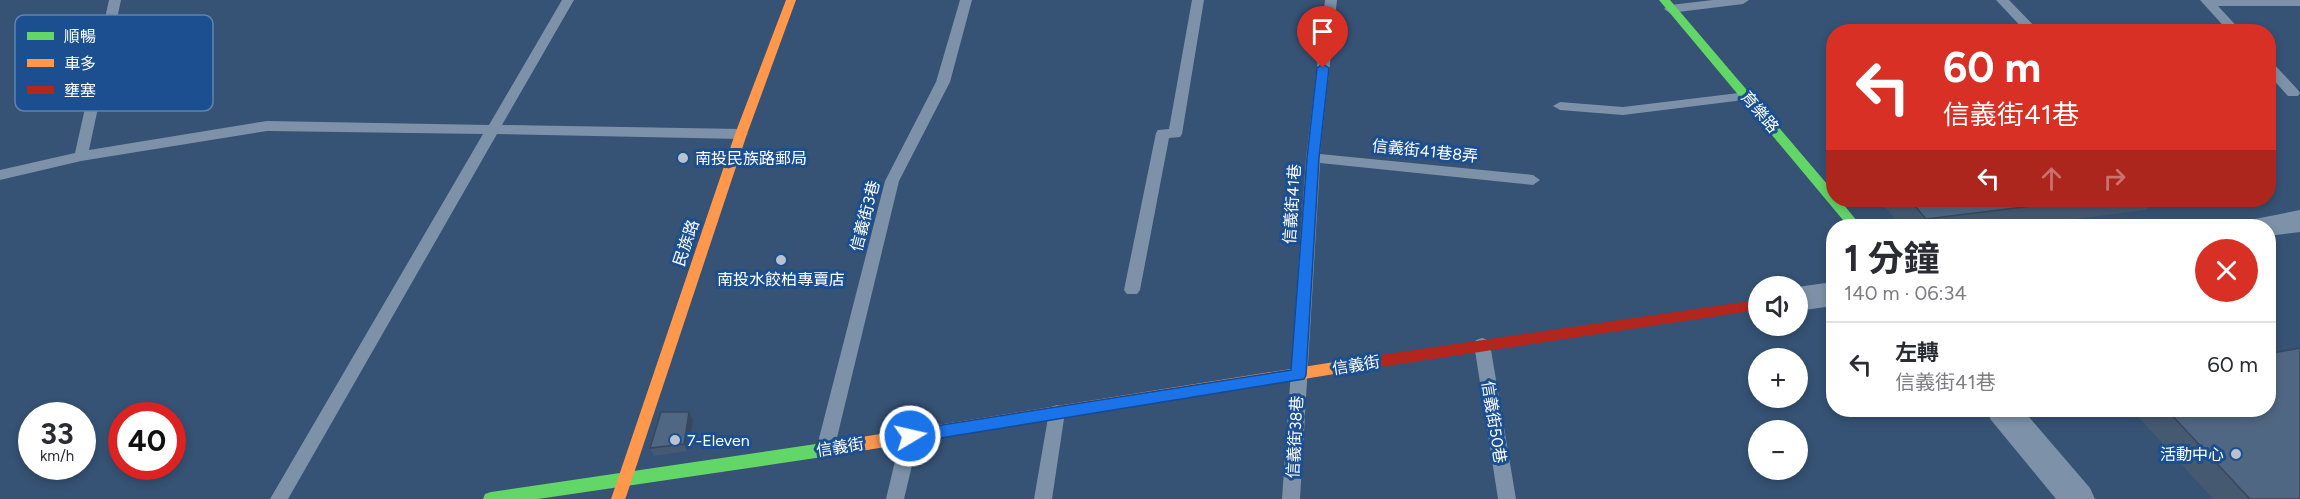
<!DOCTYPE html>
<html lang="zh-TW">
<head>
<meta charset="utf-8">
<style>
	:root { --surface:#fff; --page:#f7f7f7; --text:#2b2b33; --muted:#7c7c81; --line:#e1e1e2 }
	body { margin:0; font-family:Figtree,"Noto Sans TC",sans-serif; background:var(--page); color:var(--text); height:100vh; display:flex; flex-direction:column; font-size:22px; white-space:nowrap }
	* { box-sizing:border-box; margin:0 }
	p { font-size:20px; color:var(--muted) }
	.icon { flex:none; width:33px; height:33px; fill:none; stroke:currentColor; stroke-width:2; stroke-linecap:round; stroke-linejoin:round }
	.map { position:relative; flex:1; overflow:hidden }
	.sheet { position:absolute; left:1826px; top:219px; width:450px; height:198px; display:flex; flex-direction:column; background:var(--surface); border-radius:24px; box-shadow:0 3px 9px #0003 }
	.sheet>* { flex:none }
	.guide { position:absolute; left:1826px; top:24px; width:450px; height:183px; border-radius:24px; box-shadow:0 3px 9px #0003; background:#d93025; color:#fff; overflow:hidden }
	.controls { position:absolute; left:1748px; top:276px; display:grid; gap:12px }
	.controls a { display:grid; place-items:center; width:60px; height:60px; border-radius:50%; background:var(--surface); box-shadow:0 3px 9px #0003; font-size:30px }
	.speed { position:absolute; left:18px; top:402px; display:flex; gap:12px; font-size:30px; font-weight:700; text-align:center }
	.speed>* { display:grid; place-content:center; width:78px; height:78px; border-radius:50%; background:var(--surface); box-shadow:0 3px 9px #0003; line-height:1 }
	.speed small { font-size:15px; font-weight:400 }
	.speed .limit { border:9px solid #d22; background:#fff; color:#111 }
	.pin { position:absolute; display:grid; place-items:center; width:51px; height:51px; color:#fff; margin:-62px -26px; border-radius:50% 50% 50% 0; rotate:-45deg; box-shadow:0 0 6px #0007 }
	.pin .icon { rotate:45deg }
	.me { position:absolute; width:66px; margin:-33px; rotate:81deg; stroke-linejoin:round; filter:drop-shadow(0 0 4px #0008) }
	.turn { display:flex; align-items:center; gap:21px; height:126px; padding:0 18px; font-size:27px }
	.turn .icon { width:78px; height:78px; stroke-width:2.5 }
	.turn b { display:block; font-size:42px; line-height:51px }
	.lanes { display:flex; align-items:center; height:57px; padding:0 18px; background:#0003; justify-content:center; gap:30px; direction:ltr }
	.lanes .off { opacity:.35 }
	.round { display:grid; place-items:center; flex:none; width:63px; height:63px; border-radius:32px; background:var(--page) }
	.summary { display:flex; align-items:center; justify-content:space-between; height:102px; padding:0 18px }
	h1 { font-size:36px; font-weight:700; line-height:45px }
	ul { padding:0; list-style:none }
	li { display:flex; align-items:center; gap:18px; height:84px; padding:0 18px; border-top:2px solid var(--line) }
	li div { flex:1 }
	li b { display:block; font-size:22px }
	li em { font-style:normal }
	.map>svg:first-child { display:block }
</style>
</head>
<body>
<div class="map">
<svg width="2300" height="499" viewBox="0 0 2300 499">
	<rect width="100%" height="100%" fill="#365274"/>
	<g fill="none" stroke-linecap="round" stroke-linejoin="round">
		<g fill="#7d92a8" fill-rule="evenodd">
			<path d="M109,0H121L89,150L267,121L489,125L562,0H574L502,125L741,129L748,134L741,139L497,134L288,499H270L483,134L267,131L81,161L0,180V170L75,153Z"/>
			<path d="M960,0H972L950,82L899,181L834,450L831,455L825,457L819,455L816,450L885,181L936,82Z"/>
			<path d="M1192,0H1204L1182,134L1180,137L1169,138L1140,290L1137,294H1127L1124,290L1156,133L1158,130L1169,129Z"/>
			<path d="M1325,0H1337L1320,154L1533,175L1540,180L1533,185L1320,163L1300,499H1282L1306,158Z"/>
			<path d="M1713,0H1749L1743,4L1670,13L1664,9L1670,5Z"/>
			<path d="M1996,0H2009L2040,32H2026Z"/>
			<path d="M2200,0H2300V6H2218L2242,32H2229Z"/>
			<path d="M2268,62L2273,63L2298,90L2300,93L2298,96H2288L2268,74Z"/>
			<path d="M1747,92L1752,93L1754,96L1752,99L1623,115L1560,110L1553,106L1560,102L1623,107Z"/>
			<path d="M1482,338L1488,340L1490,344L1516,499H1498L1474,344L1476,340Z"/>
			<path d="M1057,405L1063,407L1065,412L1052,499H1034L1049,412L1051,407Z"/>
			<path d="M910,429L916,431L919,436L904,499H886L901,436L904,431Z"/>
		</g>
		<g fill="#7d92a8" fill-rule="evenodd">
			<path d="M2300,210V232L2268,236V226H2250L2255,219Z"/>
			<path d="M1833,282V306L1797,311V287Z"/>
			<path d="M1986,410H2023L2090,488L2095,499H2056L1991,420Z"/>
		</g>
		<g fill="#63d668" fill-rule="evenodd">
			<path d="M1659,0H1670L1833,191V200H1840L1861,226H1848Z"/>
			<path d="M836,441L841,443L844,448L841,453L836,455L538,499H483L485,494L491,492Z"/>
		</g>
		<g fill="#ff974d" fill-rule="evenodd">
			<path d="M786,0H796L747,134L626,497L625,499H611L735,134Z"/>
			<path d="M1353,359L1358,361L1360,365L1358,369L1353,371L836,455L831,453L828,448L831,443L836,441Z"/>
		</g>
		<path fill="#b3261e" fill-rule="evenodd" d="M1758,300V310L1353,371L1348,369L1346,365L1348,361L1353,359Z"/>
	</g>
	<g fill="#455971">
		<path d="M1879,200H2154L2146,210L2020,226H1901Z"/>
		<path d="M2132,410H2268L2300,499H2213Z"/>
		<path d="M689,412L693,420L688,451L654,456L650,448Z"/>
	</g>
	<path fill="#38485c" d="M689,412L693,420L688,451L684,444Z"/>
	<g fill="#506783" stroke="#38485c" stroke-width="1.5">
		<path d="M1910,200H2080L1926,219Z"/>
		<path d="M2300,348V499H2250L2167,410H2268V354Z"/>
		<path d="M661,412H689L684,444L650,448Z"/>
	</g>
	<path fill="#1a73e8" stroke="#114b97" stroke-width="1.5" d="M1323,64L1329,68L1319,158L1306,375L1304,379L910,443L904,441L902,436L904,431L910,430L1291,370L1307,158L1317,68Z"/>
	<g fill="#b9c2ce" stroke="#1b4f8f" stroke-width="2">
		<circle cx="683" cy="158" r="6"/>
		<circle cx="781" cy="260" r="6"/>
		<circle cx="675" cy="440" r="6"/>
		<circle cx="2236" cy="454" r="6"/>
	</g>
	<g text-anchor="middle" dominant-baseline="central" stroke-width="6" stroke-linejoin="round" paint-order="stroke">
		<g font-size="16" fill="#fff" stroke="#1b4f8f">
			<text transform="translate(1760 112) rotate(50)">育樂路</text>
			<text transform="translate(1425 151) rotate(6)">信義街41巷8弄</text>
			<text transform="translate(1292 204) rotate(-86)">信義街41巷</text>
			<text transform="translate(865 216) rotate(-75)">信義街3巷</text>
			<text transform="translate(686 243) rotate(-71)">民族路</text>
			<text transform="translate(1356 365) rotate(-9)">信義街</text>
			<text transform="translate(1494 422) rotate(81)">信義街50巷</text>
			<text transform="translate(1295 437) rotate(-87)">信義街38巷</text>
			<text transform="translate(840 447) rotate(-9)">信義街</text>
		</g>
		<g font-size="16" fill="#fff" stroke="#1b4f8f" text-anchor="start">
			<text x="695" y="158">南投民族路郵局</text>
			<text x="781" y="279" text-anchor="middle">南投水餃柏專賣店</text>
			<text x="687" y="440">7-Eleven</text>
			<text x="2224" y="454" text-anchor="end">活動中心</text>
		</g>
	</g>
	<rect x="15" y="15" width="198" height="96" rx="9" fill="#1b4f8f" stroke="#5f84b1" stroke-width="1.5"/>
	<rect x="27" y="32" width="27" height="8" fill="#63d668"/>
	<rect x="27" y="59" width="27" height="8" fill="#ff974d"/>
	<rect x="27" y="86" width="27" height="8" fill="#b3261e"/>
	<g font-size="16" fill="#fff">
		<text x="64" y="42">順暢</text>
		<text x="64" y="69">車多</text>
		<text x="64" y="96">壅塞</text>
	</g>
</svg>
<div class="controls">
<a><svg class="icon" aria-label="sound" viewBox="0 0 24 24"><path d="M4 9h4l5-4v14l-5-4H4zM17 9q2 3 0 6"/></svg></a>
<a>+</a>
<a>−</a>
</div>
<div class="speed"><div>33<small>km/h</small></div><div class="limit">40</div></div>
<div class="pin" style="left:1323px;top:68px;background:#d93025"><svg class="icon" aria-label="arrive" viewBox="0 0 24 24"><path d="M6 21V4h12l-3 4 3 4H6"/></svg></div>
<svg class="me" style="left:910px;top:436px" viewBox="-20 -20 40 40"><circle r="17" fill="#1a73e8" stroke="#fff" stroke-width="3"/><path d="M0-11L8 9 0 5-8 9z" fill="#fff"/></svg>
<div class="guide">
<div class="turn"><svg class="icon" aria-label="left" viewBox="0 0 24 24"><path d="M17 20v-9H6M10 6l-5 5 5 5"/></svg><div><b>60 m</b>信義街41巷</div></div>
<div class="lanes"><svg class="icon" aria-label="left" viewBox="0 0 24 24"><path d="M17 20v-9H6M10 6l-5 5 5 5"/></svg><svg class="icon off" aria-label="ahead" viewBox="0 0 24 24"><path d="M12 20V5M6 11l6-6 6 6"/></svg><svg class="icon off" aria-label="right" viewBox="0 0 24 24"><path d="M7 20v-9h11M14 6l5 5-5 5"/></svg></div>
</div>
<section class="sheet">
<div class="summary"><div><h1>1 分鐘</h1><p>140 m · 06:34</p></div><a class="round" style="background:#d93025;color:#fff"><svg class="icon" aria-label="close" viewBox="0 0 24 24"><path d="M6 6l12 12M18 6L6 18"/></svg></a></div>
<ul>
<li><svg class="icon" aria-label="left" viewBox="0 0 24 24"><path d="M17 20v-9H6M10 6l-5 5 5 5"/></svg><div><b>左轉</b><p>信義街41巷</p></div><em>60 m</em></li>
</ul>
</section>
</div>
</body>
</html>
